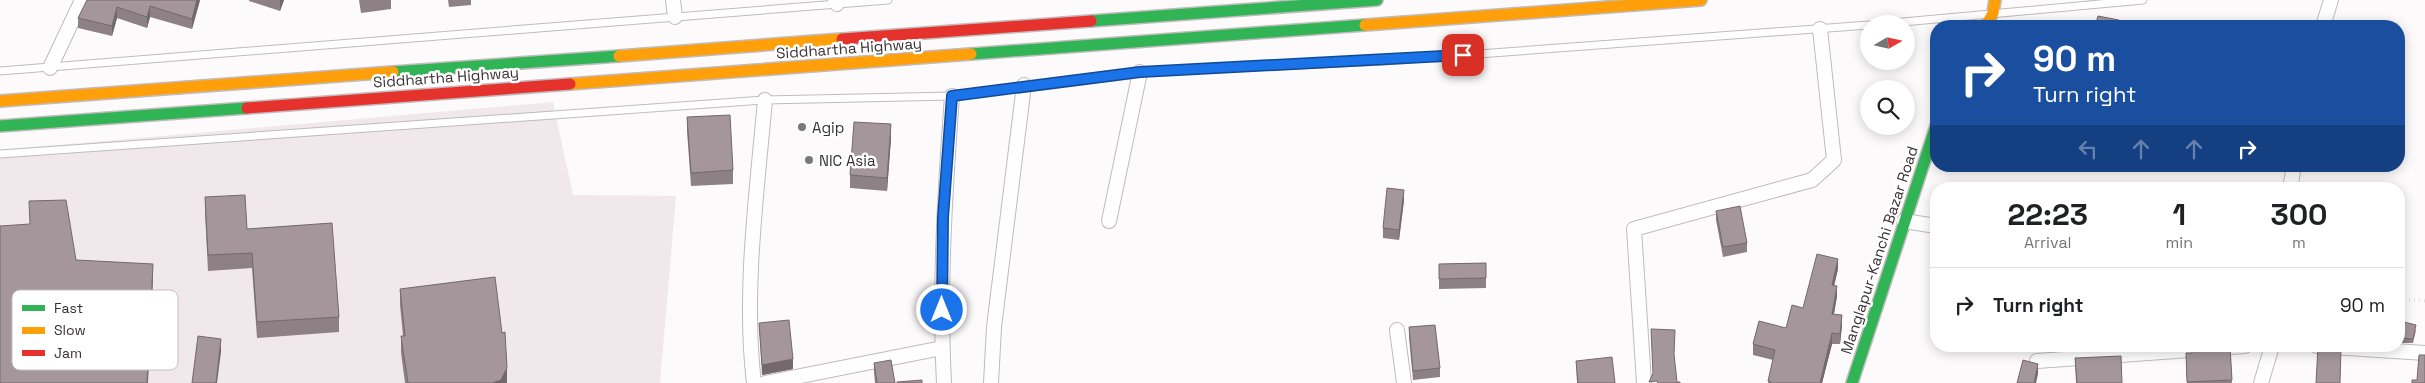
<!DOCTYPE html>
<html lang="en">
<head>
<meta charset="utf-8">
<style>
	:root { --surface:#fff; --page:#f6f6f6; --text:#202124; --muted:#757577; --line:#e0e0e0 }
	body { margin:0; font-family:"Space Grotesk",sans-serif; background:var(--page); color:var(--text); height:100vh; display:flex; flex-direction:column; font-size:19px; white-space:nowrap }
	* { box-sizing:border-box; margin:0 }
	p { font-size:16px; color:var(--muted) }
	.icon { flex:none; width:28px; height:28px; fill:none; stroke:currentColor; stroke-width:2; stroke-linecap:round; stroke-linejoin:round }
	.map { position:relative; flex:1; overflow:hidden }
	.drawer { position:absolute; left:1930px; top:182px; width:475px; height:170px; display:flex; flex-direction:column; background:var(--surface); border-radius:20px; box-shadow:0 2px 12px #0003 }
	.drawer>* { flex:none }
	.hud { position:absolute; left:1930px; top:20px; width:475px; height:152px; border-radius:20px; box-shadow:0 2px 12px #0003; background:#1a4fa0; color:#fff; overflow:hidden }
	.needle { width:32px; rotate:81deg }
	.buttons { position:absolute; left:1860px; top:15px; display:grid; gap:10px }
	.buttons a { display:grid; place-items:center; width:55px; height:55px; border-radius:50%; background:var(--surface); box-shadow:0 2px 12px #0003; font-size:25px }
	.pin { position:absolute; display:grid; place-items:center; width:42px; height:42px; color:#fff; margin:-21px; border-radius:10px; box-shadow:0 2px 8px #0006 }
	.me { position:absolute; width:55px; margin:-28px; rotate:0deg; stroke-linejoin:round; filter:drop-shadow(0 0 4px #0008) }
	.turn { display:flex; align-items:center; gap:18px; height:105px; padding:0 20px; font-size:22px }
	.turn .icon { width:65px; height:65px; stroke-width:2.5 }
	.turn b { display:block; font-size:35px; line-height:42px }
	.lanes { display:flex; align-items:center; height:48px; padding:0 20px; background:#0003; justify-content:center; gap:25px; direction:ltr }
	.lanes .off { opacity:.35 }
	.eta { display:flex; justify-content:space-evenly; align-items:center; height:85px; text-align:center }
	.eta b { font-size:30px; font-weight:800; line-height:35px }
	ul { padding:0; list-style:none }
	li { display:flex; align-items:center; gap:15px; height:75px; padding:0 20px; border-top:1px solid var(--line) }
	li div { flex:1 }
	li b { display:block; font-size:19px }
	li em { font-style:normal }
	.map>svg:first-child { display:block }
</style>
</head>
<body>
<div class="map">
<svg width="2425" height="383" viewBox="0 0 2425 383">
	<rect width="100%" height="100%" fill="#fdfafb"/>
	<path fill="#f0e8ea" d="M553,102L573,195L676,196L660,383H0V150Z"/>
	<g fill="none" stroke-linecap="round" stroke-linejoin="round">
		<g stroke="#c0bbbc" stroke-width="9">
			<g id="lane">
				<path d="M1881,24L2143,0"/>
				<path d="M0,71L888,0"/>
				<path d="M0,154L765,100L952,96L1140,72L1384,61L1869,25"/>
			</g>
		</g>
		<g stroke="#c0bbbc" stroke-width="16">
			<g id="street">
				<path d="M673,0L675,17"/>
				<path d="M835,0L837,4"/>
				<path d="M2323,26L2331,0"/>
				<path d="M50,68L82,0"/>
				<path d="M2290,189L2294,166"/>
				<path d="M1109,221L1140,72"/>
				<path d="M1904,221L1936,226"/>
				<path d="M1397,330L1404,383"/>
				<path d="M2317,346L2425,353"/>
				<path d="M2037,361L2245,346"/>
				<path d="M754,383C743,293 757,191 765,100"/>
				<path d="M765,383L942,348"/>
				<path d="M944,383C939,287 945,192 952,96"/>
				<path d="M991,383L994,327L1024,85"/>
				<path d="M1644,383L1634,229L1812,180L1834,160L1820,29"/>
				<path d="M2261,383L2272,346"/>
			</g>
		</g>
		<g stroke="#c0bbbc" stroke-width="14">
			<g id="fast">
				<path d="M1091,21L1377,0"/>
				<path d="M971,54L1365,25"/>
				<path d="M393,72L619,56"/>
				<path d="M0,126L247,108"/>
				<path d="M1852,383L1936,126"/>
			</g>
		</g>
		<g stroke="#c0bbbc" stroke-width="14">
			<g id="slow">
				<path d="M1365,25L1701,0"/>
				<path d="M1986,26L1993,13L1995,0"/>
				<path d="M619,56L842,39"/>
				<path d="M570,84L971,54"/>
				<path d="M0,101L393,72"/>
			</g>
		</g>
		<g stroke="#c0bbbc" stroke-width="14">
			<g id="jam">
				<path d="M842,39L1091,21"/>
				<path d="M247,108L570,84"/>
			</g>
		</g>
		<path stroke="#dfdede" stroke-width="3" stroke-dasharray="1 4" stroke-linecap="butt" d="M2399,299L2425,301"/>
		<use href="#lane" stroke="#fffefe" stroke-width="7"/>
		<use href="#street" stroke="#fffefe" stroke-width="14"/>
		<use href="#fast" stroke="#30b455" stroke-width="11"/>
		<use href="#slow" stroke="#ff9f0a" stroke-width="11"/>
		<use href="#jam" stroke="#e5322d" stroke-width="11"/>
	</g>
	<g fill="#8d8185">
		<path d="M87,0H200L192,29L150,17L147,28L117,18L112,36L78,28V18Z"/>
		<path d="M249,0H284L280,11L249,1Z"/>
		<path d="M359,0H391V9L361,13Z"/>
		<path d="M448,0H471V5L449,7Z"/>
		<path d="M687,117L733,170V184L691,186L687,131Z"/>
		<path d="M891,138L887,191L850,188V175Z"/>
		<path d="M205,197L247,229L339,317V332L257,338L252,268L208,271L205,212Z"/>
		<path d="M1404,200L1399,240L1383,238V228Z"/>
		<path d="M1716,211L1747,243V252L1723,257L1716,220Z"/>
		<path d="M1486,263V288L1439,289V264Z"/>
		<path d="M1838,269L1834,285L1837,296L1834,314L1842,325L1840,344H1832L1822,383H1768L1773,360L1753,355V344L1786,328Z"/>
		<path d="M400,289L507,383H405L401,353V336H403L400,305Z"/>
		<path d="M759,323L793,369L762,375Z"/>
		<path d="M1409,327L1440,368V377L1413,380L1409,337Z"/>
		<path d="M2416,330L2413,343H2401V338Z"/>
		<path d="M2066,346H2118L2066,350Z"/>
		<path d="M2230,346L2232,383H2187L2186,353H2192Z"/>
		<path d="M2075,358L2122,383H2076Z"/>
		<path d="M1576,361L1615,383H1577Z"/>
		<path d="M874,363L895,383H875L874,372Z"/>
	</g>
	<g fill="#73696c">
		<path d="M197,0H200L192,29V19Z"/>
		<path d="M280,0H284L280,11Z"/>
		<path d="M150,6V17L147,28V17Z"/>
		<path d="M117,7V18L112,36V26Z"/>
		<path d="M891,124V138L887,191V178Z"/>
		<path d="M1404,190V200L1399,240V230Z"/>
		<path d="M1838,259V269L1832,295V285Z"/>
		<path d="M153,264V280L148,383H147Z"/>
		<path d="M1837,286V296L1832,324V314Z"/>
		<path d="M1842,315V325L1840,344V334Z"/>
		<path d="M1832,333V344L1822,383H1820Z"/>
		<path d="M221,339V352L217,383H216Z"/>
		<path d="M793,359V369L762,375V365Z"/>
		<path d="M2038,364V374L2036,383H2034Z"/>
		<path d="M507,368V383H492Z"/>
	</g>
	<g fill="#a4969b" stroke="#73696c">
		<path d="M87,0H197L192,19L150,6L147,17L117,7L112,26L78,18Z"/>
		<path d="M2098,16L2119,20L2118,26H2095Z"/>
		<path d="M730,115L733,170L691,173L687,117Z"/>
		<path d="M854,122L891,124L887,178L850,175Z"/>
		<path d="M2250,186L2272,189H2250Z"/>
		<path d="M1387,188L1404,190L1399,230L1383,228Z"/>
		<path d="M245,195L247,229L332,223L339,317L257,322L252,253L208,255L205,197Z"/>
		<path d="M66,200L76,260L153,264L147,383H0V226L30,224L29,201Z"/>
		<path d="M1740,206L1747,243L1723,247L1716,211Z"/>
		<path d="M1817,254L1838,259L1832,285L1837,286L1832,314L1842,315L1840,334L1832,333L1820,383H1770V381H1768L1775,350L1753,344L1759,321L1786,328L1792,305L1803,308Z"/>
		<path d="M1486,263V278L1439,279V264Z"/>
		<path d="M495,277L502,333L505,332L507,368L501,380L492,383H408L401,336H405L400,289Z"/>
		<path d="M789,320L793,359L762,365L759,323Z"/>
		<path d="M2404,322L2416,325L2413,339L2401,338Z"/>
		<path d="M1435,325L1440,368L1413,371L1409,327Z"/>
		<path d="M1651,329L1675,330L1674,354L1677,382H1680V383H1658L1657,381L1649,382L1653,373Z"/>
		<path d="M198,336L221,339L216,383H192Z"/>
		<path d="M2192,346H2230L2232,380L2187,382L2186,353H2192Z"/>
		<path d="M2318,346L2341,347L2340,383H2316Z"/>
		<path d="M2419,355H2425V383H2412V380H2417Z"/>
		<path d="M2121,356L2122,383H2077L2075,358Z"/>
		<path d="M1612,357L1615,383H1578L1576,361Z"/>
		<path d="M891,360L895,383H877L874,363Z"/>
		<path d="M2023,360L2038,364L2034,383H2017Z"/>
		<path d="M922,380V383H897V382Z"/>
	</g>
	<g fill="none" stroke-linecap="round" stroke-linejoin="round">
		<g stroke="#114b97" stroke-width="12">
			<path id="route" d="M942,310L943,217L952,96L1140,72L1463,55"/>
		</g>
		<use href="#route" stroke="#1a73e8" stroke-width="9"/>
	</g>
	<g fill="#7e7778" stroke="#fff" stroke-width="2">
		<circle cx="802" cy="127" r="5"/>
		<circle cx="809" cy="160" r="5"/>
	</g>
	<g text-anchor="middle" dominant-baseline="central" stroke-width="5" stroke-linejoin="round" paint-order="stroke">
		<g font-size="15" fill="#393032" stroke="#fff">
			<text transform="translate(849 48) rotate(-4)">Siddhartha Highway</text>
			<text transform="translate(446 77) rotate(-4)">Siddhartha Highway</text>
			<text transform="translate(1879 250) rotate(-72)">Manglapur-Kanchi Bazar Road</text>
		</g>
		<g font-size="15" fill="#393032" stroke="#fff" text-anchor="start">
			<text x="812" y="127">Agip</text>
			<text x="819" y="160">NIC Asia</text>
		</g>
	</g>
	<rect x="12" y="290" width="166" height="80" rx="8" fill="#fff" stroke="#c4c1c2" stroke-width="1"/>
	<rect x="22" y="305" width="23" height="6" fill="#30b455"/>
	<rect x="22" y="327" width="23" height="7" fill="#ff9f0a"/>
	<rect x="22" y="350" width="23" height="6" fill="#e5322d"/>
	<g font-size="14" fill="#393032">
		<text x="54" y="313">Fast</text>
		<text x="54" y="335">Slow</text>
		<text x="54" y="358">Jam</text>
	</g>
</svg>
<div class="buttons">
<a><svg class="needle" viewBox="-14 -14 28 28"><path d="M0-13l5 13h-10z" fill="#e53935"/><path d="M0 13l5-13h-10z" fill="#757577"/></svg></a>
<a><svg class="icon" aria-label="search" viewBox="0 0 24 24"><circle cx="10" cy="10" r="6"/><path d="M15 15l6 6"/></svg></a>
</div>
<div class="pin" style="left:1463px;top:55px;background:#d93025"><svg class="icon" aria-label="arrive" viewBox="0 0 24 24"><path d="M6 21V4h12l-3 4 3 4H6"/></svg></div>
<svg class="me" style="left:942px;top:310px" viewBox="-20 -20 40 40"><circle r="17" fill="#1a73e8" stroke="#fff" stroke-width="3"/><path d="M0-11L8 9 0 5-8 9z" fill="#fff"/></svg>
<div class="hud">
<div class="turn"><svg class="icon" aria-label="right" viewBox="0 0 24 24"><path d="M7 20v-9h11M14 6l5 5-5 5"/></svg><div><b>90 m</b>Turn right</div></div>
<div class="lanes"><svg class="icon off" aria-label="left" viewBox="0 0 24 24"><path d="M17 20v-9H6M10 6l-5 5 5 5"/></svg><svg class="icon off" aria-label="ahead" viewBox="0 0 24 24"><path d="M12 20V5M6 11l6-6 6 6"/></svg><svg class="icon off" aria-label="ahead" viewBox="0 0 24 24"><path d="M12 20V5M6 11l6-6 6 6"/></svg><svg class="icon" aria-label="right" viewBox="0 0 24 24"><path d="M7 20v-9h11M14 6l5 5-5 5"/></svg></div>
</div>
<section class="drawer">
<div class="eta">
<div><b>22:23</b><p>Arrival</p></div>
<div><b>1</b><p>min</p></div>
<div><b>300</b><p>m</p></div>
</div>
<ul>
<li><svg class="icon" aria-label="right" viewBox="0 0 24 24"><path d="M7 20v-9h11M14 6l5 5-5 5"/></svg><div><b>Turn right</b></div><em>90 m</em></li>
</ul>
</section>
</div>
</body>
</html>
